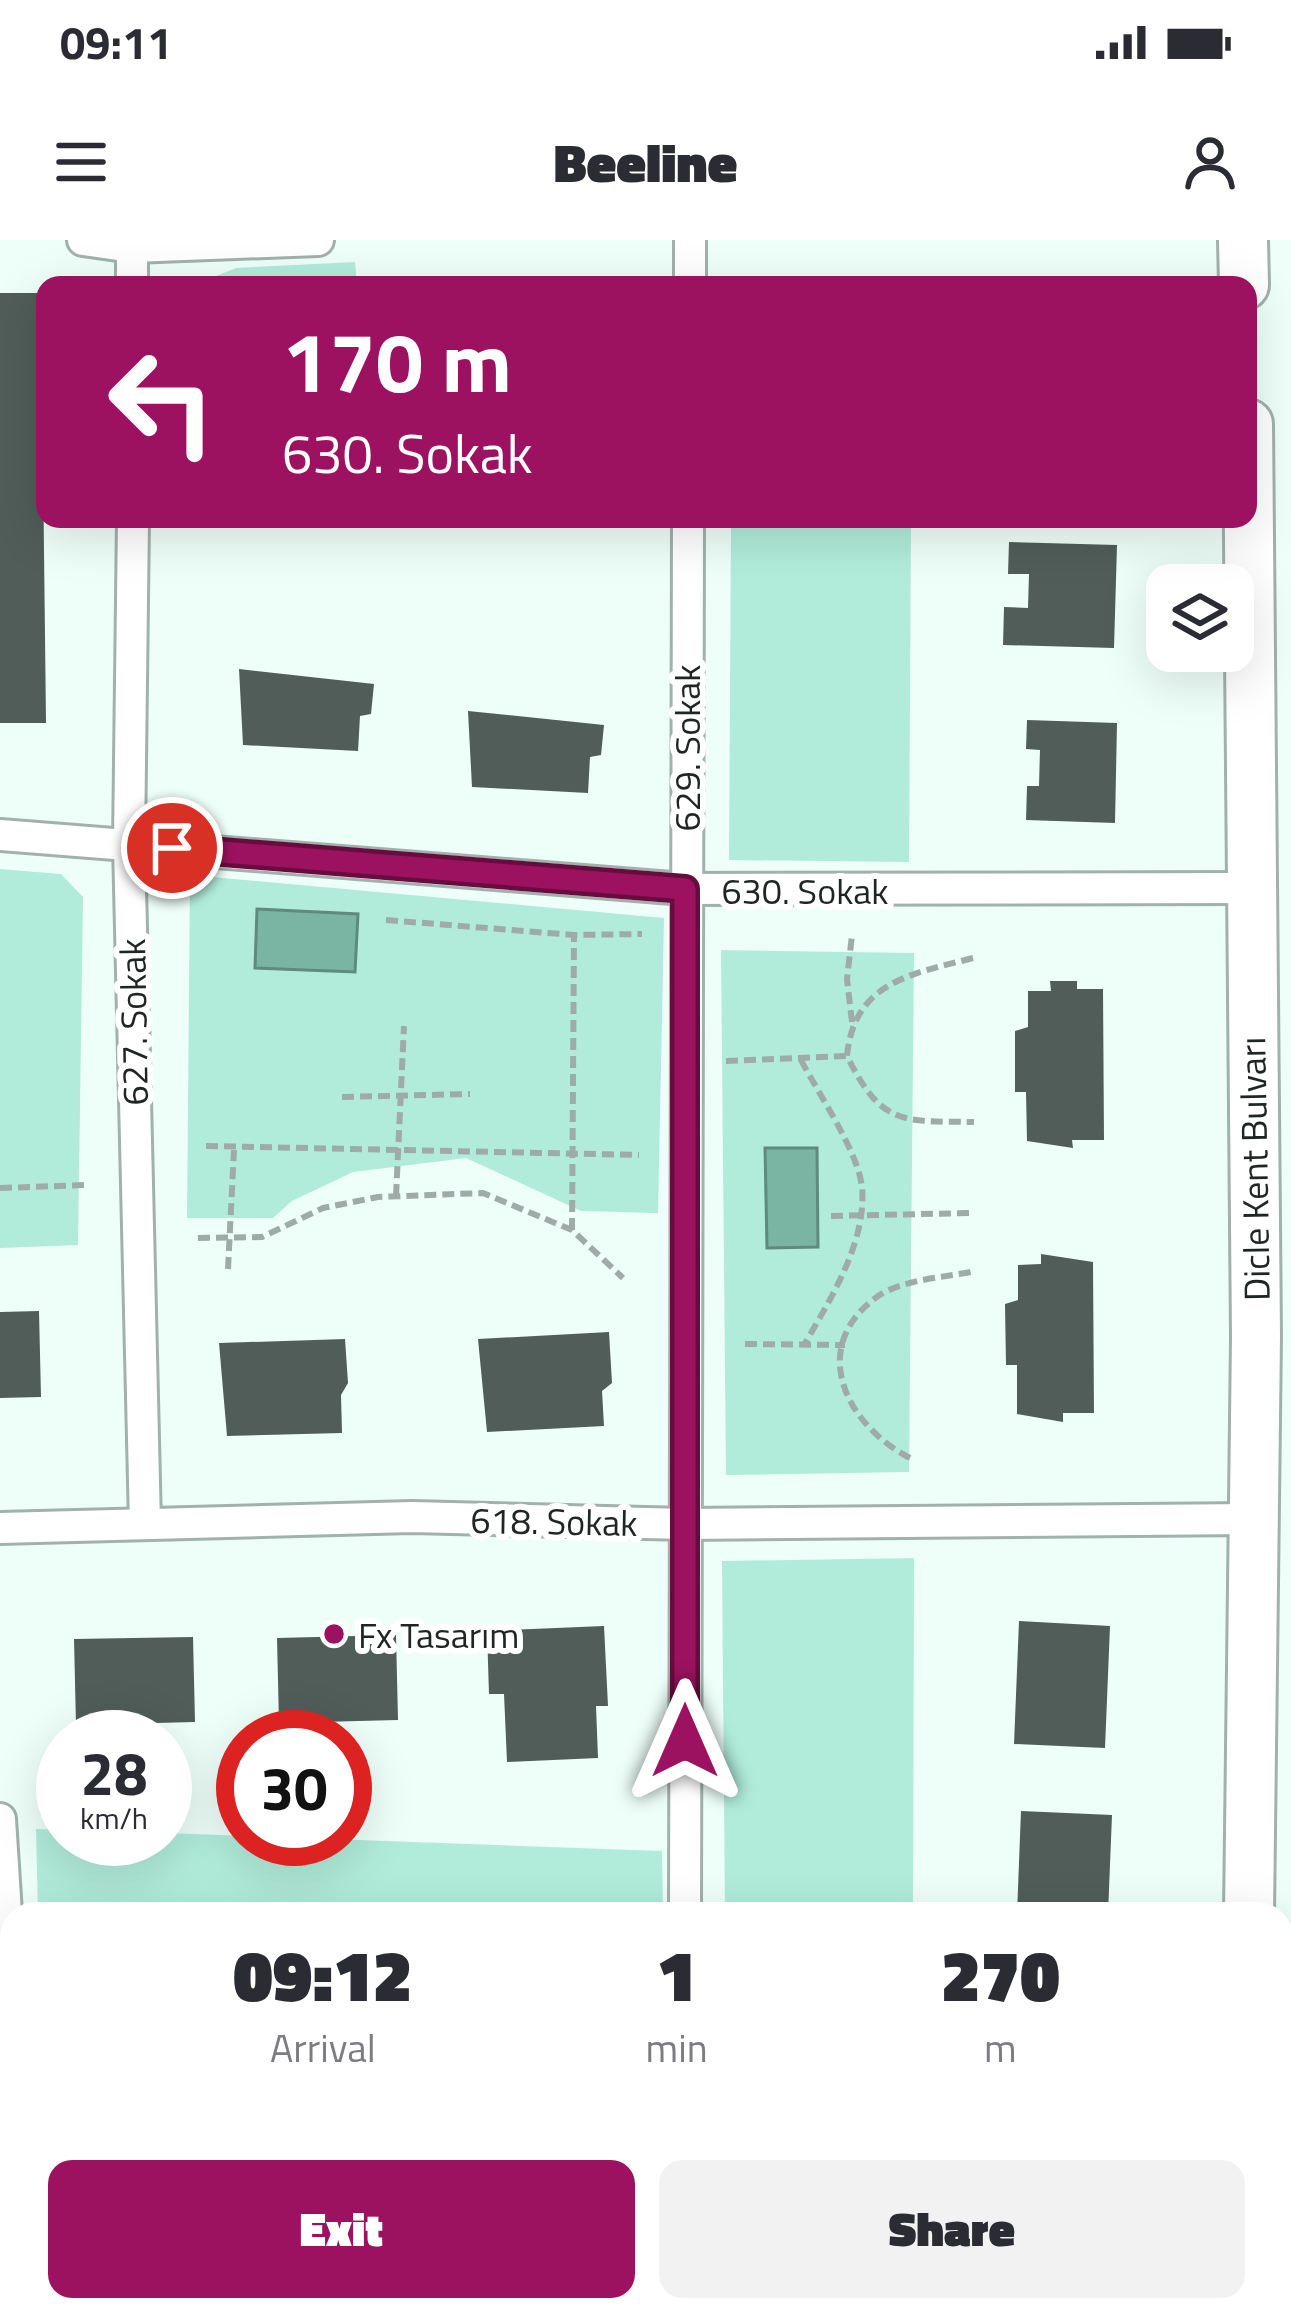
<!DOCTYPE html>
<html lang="en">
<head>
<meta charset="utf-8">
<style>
	:root { --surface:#fff; --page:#f2f2f3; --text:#2b2b33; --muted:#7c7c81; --accent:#9d1260 }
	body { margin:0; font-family:"Titillium Web",sans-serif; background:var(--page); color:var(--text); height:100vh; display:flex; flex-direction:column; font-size:45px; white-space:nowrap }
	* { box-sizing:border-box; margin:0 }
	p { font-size:39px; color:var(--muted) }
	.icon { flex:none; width:66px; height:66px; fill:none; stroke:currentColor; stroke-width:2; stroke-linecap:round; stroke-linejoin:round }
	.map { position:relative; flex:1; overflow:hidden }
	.sheet { position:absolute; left:0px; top:1662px; width:1293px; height:420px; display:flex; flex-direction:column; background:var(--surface); border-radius:36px 36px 0 0; box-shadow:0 12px 48px #0002 }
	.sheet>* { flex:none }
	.hud { position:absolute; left:36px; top:36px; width:1221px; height:252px; border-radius:24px; box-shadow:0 12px 48px #0002; background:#9d1260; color:#fff; overflow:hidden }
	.controls { position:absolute; left:1146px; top:324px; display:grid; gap:24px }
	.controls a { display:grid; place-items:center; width:108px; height:108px; border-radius:24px; background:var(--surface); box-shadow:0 12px 48px #0002; font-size:60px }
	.speed { position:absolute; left:36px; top:1470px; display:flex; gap:24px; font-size:60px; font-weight:700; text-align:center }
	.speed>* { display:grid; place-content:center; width:156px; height:156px; border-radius:50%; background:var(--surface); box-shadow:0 12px 48px #0002; line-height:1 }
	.speed small { font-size:30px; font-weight:400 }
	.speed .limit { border:18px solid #d22; background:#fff; color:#111 }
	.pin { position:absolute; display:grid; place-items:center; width:102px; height:102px; color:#fff; margin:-51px; border:6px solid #fff; border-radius:50%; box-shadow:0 3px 12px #0007 }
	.me { position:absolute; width:132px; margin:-66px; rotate:0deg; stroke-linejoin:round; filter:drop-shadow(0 0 9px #0008) }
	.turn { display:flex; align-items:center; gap:42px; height:252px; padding:0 48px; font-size:54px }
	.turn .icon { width:156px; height:156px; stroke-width:2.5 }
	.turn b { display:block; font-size:84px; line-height:102px }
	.eta { display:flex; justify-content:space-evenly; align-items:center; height:204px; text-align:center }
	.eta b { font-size:72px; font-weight:800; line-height:84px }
	.primary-button { display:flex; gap:24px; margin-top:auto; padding:24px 48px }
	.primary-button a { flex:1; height:138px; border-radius:24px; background:var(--accent); color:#fff; font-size:48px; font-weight:800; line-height:138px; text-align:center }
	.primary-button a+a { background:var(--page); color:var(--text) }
	.status { display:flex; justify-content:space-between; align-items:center; height:84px; padding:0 60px; background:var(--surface); direction:ltr }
	.status svg { height:33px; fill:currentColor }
	header { display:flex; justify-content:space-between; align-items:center; height:156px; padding:0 48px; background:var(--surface); font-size:54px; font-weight:800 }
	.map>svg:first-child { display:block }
</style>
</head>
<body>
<div class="status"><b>09:11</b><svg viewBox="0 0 49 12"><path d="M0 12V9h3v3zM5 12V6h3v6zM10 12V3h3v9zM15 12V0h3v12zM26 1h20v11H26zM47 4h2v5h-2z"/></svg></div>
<header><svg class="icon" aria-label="menu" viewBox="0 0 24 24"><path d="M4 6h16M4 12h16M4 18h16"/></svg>Beeline<svg class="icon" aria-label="person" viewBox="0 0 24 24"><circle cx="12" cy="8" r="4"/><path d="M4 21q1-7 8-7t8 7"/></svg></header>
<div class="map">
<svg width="1291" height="2082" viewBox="0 0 1291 2082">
	<rect width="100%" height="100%" fill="#eefef9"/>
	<g fill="#b1ecda">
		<path d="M355,22L357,45H194L236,28Z"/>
		<path d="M731,285L911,286L909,622L729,620Z"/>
		<path d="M0,629L61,634L83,657L78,1005L0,1008Z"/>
		<path d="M190,635L664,678L658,973L581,971L466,918L353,932L292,961L273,978H187Z"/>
		<path d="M721,710L914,713L909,1232L726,1235Z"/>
		<path d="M914,1318L913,1674H725L722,1321Z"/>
		<path d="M36,1589L63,1590V1599H165V1593L662,1611L663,1674H38Z"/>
	</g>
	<g fill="#7ab5a3" stroke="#5f8a7d" stroke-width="3">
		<path d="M257,669L358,674L355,732L255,728Z"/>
		<path d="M765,908H817L818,1007L767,1008Z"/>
	</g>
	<g fill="#505d59">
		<path d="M0,53H41L46,483H0Z"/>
		<path d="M1009,302L1117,305L1114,408L1003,405L1004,367L1028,368L1029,334H1008Z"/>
		<path d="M239,429L374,444L371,474L360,476L358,511L243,505Z"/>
		<path d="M468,471L604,485L601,515L590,517L588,553L472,547Z"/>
		<path d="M1027,480L1117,483L1115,583L1026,580L1027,546H1039L1040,510L1026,509Z"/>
		<path d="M1050,741H1077V749H1103L1104,900H1072L1073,908L1027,901L1026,852H1015V791L1028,787V751H1051Z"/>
		<path d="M1041,1014L1093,1022L1094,1173H1063V1182L1017,1174V1125H1006L1005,1064L1018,1060V1025L1041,1024Z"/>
		<path d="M39,1071L41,1157L0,1158V1072Z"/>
		<path d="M609,1092L612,1143L602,1151L604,1186L487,1192L478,1099Z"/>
		<path d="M345,1099L348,1143L341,1155L342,1193L227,1196L219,1103Z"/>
		<path d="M1019,1381L1110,1386L1105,1508L1014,1504Z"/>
		<path d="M604,1386L608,1466H596L598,1518L507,1522L504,1454H489L487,1391Z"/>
		<path d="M396,1395L398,1480L279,1483L277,1398Z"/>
		<path d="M193,1397L195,1482L76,1485L74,1399Z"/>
		<path d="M1021,1571L1112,1575L1108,1674H1017Z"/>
		<rect x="883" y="2070" width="31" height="12"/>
	</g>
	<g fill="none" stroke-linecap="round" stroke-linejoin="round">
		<g stroke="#a2b1ac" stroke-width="36">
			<g id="minor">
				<path d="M83,0L132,7L318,0"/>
				<path d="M132,0V45"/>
				<path d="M690,45V0"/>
				<path d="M133,279L129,604L145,1284"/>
				<path d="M0,595L685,649L1251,648"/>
				<path d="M0,1288L412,1277L685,1284L1253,1279"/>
				<path d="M0,1579L12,1768"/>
				<path d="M685,1674L688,279"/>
				<path d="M0,1916H12"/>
				<path d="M83,2070L88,2082"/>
				<path d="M688,2070V2082"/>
			</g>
		</g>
		<g stroke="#a2b1ac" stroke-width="54">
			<g id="primary">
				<path d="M1243,0L1244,45"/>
				<path d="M1248,184L1256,1097L1249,1674"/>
				<path d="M1261,2082V2070"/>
			</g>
		</g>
		<g stroke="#9faba7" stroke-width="6" stroke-dasharray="12 6" stroke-linecap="butt">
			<path d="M386,680L574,695L642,694"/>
			<path d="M973,718C911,734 854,742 847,816C882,886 901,881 974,882"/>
			<path d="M852,782L847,739L852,695"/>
			<path d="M801,820C818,853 858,911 862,947C867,1002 830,1060 804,1105"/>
			<path d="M726,821L847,816"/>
			<path d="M342,857L470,854"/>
			<path d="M206,906L639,915"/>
			<path d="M0,948L87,945"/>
			<path d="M396,956L404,786"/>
			<path d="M831,976L974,973"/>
			<path d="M572,990L574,695"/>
			<path d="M198,998L262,997L323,968L378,957L483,953L572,990L623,1038"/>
			<path d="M228,1029L234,910"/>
			<path d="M745,1104L845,1105"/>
			<path d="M910,1218C849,1187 807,1111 874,1059C899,1039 944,1038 975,1031"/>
		</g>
		<use href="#minor" stroke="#fff" stroke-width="30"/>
		<use href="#primary" stroke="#fff" stroke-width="48"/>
	</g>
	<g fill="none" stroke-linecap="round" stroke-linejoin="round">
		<g stroke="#660c3e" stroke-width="30">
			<path id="route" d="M172,608L685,649V1501"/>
		</g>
		<use href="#route" stroke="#9d1260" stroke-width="21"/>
	</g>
	<circle fill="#9d1260" stroke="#fff" stroke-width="4.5" cx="334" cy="1394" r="12"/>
	<g text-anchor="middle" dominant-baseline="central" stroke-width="12" stroke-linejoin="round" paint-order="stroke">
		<g font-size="36" fill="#1f2523" stroke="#fff">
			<text transform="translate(686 508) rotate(-90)">629. Sokak</text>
			<text x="805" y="650">630. Sokak</text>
			<text transform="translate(133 782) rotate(-91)">627. Sokak</text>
			<text transform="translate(1254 929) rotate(-91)">Dicle Kent Bulvarı</text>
			<text transform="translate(554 1281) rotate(1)">618. Sokak</text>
		</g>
		<g font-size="36" fill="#1f2523" stroke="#fff" text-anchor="start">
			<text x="358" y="1394">Fx Tasarım</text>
		</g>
	</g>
</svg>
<div class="controls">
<a><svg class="icon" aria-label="layers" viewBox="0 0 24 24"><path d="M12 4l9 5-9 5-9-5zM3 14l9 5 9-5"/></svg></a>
</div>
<div class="speed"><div>28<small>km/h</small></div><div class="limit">30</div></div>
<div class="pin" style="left:172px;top:608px;background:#d93025"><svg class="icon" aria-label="arrive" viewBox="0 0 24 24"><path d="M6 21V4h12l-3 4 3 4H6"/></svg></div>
<svg class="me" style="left:685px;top:1501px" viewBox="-20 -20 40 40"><path d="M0-17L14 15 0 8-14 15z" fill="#9d1260" stroke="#fff" stroke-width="4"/></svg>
<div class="hud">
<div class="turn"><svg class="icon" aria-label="left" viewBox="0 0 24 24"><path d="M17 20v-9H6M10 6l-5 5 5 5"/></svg><div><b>170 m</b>630. Sokak</div></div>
</div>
<section class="sheet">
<div class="eta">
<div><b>09:12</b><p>Arrival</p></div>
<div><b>1</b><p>min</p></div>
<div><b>270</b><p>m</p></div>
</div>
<div class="primary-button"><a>Exit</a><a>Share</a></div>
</section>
</div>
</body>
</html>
